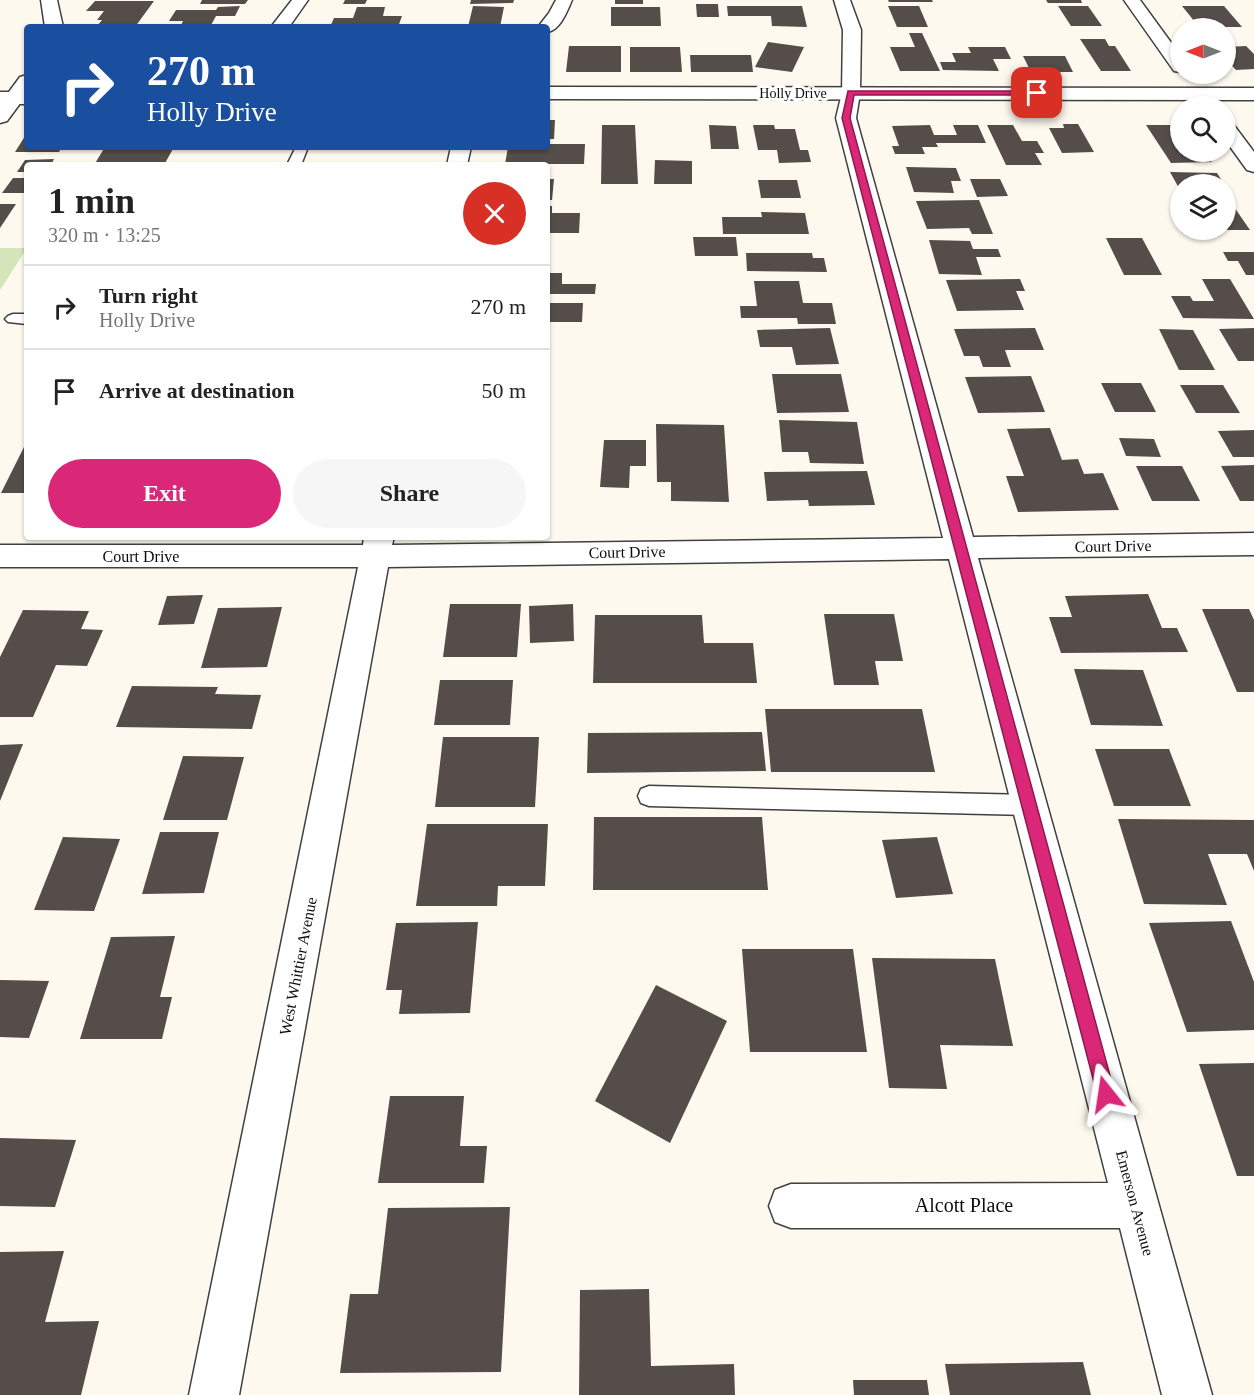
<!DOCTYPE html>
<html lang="en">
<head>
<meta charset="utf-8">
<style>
	:root { --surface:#fff; --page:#f6f6f6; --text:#222; --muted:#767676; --line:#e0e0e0; --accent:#db2777 }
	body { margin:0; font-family:"Times New Roman",serif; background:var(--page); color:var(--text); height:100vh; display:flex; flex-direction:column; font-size:22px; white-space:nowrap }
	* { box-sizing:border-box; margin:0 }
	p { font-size:20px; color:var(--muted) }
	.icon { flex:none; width:33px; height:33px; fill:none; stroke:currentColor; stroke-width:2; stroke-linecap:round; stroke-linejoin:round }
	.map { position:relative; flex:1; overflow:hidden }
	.panel { position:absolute; left:24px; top:162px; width:526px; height:378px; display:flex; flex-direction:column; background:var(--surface); border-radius:6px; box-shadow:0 2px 4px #0004 }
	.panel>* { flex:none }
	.top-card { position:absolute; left:24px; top:24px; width:526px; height:126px; border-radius:6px; box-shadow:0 2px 4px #0004; background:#1a4fa0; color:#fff; overflow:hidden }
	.needle { width:39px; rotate:270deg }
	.controls { position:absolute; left:1170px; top:18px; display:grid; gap:12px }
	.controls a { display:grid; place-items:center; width:66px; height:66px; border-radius:50%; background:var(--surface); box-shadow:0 2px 4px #0004; font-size:30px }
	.pin { position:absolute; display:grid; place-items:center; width:51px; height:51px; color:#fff; margin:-26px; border-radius:12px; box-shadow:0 3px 9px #0006 }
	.me { position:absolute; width:66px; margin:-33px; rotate:345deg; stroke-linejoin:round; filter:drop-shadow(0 0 4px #0008) }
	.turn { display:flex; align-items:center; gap:21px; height:126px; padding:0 24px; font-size:27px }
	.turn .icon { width:78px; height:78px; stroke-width:2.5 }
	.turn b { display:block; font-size:42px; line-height:51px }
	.round { display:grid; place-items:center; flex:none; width:63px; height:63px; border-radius:32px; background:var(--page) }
	.overview { display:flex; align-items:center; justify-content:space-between; height:102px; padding:0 24px }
	h1 { font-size:36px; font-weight:700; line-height:45px }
	.action { display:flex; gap:12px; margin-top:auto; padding:12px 24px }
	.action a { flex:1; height:69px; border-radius:36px; background:var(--accent); color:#fff; font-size:24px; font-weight:700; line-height:69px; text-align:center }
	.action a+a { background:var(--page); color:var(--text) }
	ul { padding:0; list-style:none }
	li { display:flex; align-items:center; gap:18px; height:84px; padding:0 24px; border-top:2px solid var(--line) }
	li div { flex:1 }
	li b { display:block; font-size:22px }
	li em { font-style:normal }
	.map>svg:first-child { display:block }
</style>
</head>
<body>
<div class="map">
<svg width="1254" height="1395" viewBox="0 0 1254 1395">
	<rect width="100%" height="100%" fill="#fef9ee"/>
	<path fill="#d4e5ba" d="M0,248H27L0,290Z"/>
	<g fill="#544d4a">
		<path d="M202,0H248L245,4H200Z"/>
		<path d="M345,0H367L365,4H343Z"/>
		<path d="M471,0H514L513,3L470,4Z"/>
		<rect x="615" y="0" width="28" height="4"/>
		<path d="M888,0H932L933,2H889Z"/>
		<path d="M1046,0H1081L1082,3H1048Z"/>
		<path d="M95,1H154L135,27L97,26L102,20H97L104,11H86Z"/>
		<path d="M696,4H718L719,17H697Z"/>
		<path d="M240,6L235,16H216L210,27H180L183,21H169L176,10H216L218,7Z"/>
		<path d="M473,6L504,7L500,27H468Z"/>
		<path d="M727,6H802L807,27L772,26L771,16H728Z"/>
		<path d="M888,6H919L928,27H897Z"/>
		<path d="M1058,6H1088L1102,26H1071Z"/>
		<path d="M1182,6H1224L1242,27H1199Z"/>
		<path d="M357,7H385L383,16H402L398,27L353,24L352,27H330L334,18H353Z"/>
		<path d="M611,7H660L661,26H611Z"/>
		<path d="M909,33H922L940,71H900L890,47H915Z"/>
		<path d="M1080,39H1105L1109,46H1115L1131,71H1101Z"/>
		<path d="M768,42L804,47L792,72L755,67Z"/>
		<path d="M569,46H621V72H566Z"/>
		<path d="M1246,46L1254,54V69L1236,70L1226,59V47Z"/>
		<path d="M630,47H680L682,72H630Z"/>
		<path d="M968,47H1005L1011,59H993L999,71L943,70L940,62H956L952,53H971Z"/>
		<path d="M690,55H751L753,72H691Z"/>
		<path d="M1023,56H1065L1073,72H1031Z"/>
		<path d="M548,120H555L554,139H548Z"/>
		<path d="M1063,124H1078L1094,152L1062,153L1049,128H1064Z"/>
		<path d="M602,125H635L638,184H601Z"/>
		<path d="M709,125L736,126L739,149H711Z"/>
		<path d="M753,125H774L775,129H795L800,150H808L811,162L779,163L777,150H758Z"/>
		<path d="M930,125L934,135H957L953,125H978L986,143H936L938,147H922L925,154H895L892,146H899L892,126Z"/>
		<path d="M987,125H1013L1022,141H1037L1044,153H1035L1042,165H1006Z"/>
		<path d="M1146,125H1180V152H1205L1212,162L1171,163Z"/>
		<path d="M27,133V147H62L59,152H15Z"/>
		<path d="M548,144H585L584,164H505L508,147H548Z"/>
		<path d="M105,147H174L164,165H94Z"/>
		<path d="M54,159L51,165H27V172H17L25,160Z"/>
		<path d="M655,160L692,161V184H654Z"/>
		<path d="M906,167L956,168L961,181H951L954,193L914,192Z"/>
		<path d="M1170,172L1217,173L1224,184H1180V190Z"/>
		<path d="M13,178H27V193H2Z"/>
		<path d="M548,179H554L552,200H548Z"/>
		<path d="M970,179H1000L1008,196L977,197Z"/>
		<path d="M758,180H797L801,198H761Z"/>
		<path d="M979,200L993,234H972L969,228L927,229L916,201Z"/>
		<path d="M0,204H16L0,228Z"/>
		<path d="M1226,204H1232L1250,230H1226Z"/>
		<path d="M548,206H552V213H580L579,233H548Z"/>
		<path d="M761,212L805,213L809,234H723L722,217H762Z"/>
		<path d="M693,237H736L738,256H695Z"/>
		<path d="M1106,238H1142L1162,275H1124Z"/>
		<path d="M929,240L970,241L973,249H998L1001,257H976L982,275L939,274Z"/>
		<path d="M1223,252H1254V275H1246L1238,261H1228Z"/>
		<path d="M746,253H812L813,258H824L827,272L747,271Z"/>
		<path d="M548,273H562V284H596L595,294H548Z"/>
		<path d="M1020,279L1025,291H1016L1024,310L957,311L946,280Z"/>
		<path d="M1202,279H1230L1254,319L1183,318L1171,296H1190L1193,301H1214Z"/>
		<path d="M754,281H799L803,303H832L836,324H798L797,318H741L740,306H757Z"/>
		<path d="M548,303H583L582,322H548Z"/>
		<path d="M830,328L839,364L796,365L792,347H760L757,330Z"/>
		<path d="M1035,328L1044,350H1005L1011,367H983L979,356H964L954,329Z"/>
		<path d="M1254,328V361H1238L1219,329Z"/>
		<path d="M1159,329L1193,330L1215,370H1179Z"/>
		<path d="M772,374H841L849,412L777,413Z"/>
		<path d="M1031,376L1045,412L978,413L965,377Z"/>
		<path d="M1101,383H1141L1156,412H1115Z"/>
		<path d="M1180,385H1223L1240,413H1196Z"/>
		<path d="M779,420L857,422L864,464L810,463L808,452H782Z"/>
		<path d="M656,424L724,425L729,502L671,501V482H657Z"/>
		<path d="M1050,428L1062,460L1078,459L1084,474L1103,473L1119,510L1018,512L1006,476H1024L1007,429Z"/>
		<path d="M1254,430V457H1233L1218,431Z"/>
		<path d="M1119,438L1154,439L1161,457L1126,456Z"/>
		<path d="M604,440H646V466H630L629,488L600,487Z"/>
		<path d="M27,441V493H1Z"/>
		<path d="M1254,465V501H1240L1221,466Z"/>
		<path d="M1136,466H1182L1200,501H1152Z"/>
		<path d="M867,471L875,505L809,506L808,500L767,501L764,472Z"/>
		<path d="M1148,594L1162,628H1177L1188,652L1061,653L1049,617H1072L1065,596Z"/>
		<path d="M203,595L194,624L158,625L167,596Z"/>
		<path d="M450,604H521L517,657H443Z"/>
		<path d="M573,604L574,641L530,643L529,606Z"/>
		<path d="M282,607L267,667L201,668L218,608Z"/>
		<path d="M1202,609H1249L1254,620V692H1237Z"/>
		<path d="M23,610L89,611L81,629L103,630L87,666L56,665L33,717H0V657Z"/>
		<path d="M824,614H894L903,661H875L879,685H834Z"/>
		<path d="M595,615H702L704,643H753L757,683H593Z"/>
		<path d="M1074,669L1143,670L1163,726L1091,725Z"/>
		<path d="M440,680H513L510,725H434Z"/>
		<path d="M132,686L218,687L215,694L261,695L252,729L116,727Z"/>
		<path d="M765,709H922L935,772H771Z"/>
		<path d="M762,732L766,771L587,773L588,733Z"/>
		<path d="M443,737H539L535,807H435Z"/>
		<path d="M23,744L0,801V745Z"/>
		<path d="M1095,749H1169L1191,806H1114Z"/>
		<path d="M183,756L244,757L227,820H163Z"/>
		<path d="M594,817H762L768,890H593Z"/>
		<path d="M1118,819L1254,820V871L1247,854H1208L1227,905L1144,904Z"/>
		<path d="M427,824H548L545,886H498L497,906H416Z"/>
		<path d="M160,832H219L204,893L142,894Z"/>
		<path d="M63,837L120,839L94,911L34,910Z"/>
		<path d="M937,837L953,894L896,898L882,840Z"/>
		<path d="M1231,921L1254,982V1030L1187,1032L1149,923Z"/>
		<path d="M478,922L470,1013L399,1014L402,990H386L396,923Z"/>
		<path d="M175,936L160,997H172L162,1039H80L111,937Z"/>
		<path d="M742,949H853L867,1052H750Z"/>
		<path d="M872,958L995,959L1013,1046L940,1045L947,1089L889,1088Z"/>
		<path d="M0,980L49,981L29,1038L0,1037Z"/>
		<path d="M656,985L727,1021L670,1143L595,1101Z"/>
		<path d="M1254,1063V1176H1237L1199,1064Z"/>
		<path d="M390,1096H464L460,1146H487L484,1183H378Z"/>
		<path d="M0,1138L76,1140L55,1207L0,1206Z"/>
		<path d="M510,1207L501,1372L340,1373L350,1294H378L388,1208Z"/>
		<path d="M64,1251L45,1322L99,1321L81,1395H0V1252Z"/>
		<path d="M649,1289L651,1366L734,1364L735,1395H579L580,1290Z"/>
		<path d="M1083,1362L1091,1395H950L945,1364Z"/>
		<path d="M853,1380H927L929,1395H854Z"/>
	</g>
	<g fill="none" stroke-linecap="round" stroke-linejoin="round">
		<g stroke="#404040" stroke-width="3">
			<g id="service">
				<path d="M296,147H308L301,165H287Z"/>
				<path d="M13,314H27V324L8,322L5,319L8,316Z"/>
				<path d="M649,786L1028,795L1036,798L1039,805L1036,812L1028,815L649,806L641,803L638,796L641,789Z"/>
			</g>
		</g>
		<g stroke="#404040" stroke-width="3">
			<g id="minor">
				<path d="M41,0H57L63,27H45Z"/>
				<path d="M292,0H308L289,27H271Z"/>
				<path d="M556,0H572C567,11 561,29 548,32V27H538L549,13Z"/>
				<path d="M834,0H850L861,30L860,93L856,118L973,537L1254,533V555L978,558L1212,1395H1162L1120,1228H791L775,1222L769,1206L775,1190L791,1184L1108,1183L949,559L388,567L239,1395H189L358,567H0V545H363L364,537H394L392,545L943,538L836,118L842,93L843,30Z"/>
				<path d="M27,75V94L7,121L0,123V104L20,77Z"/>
				<path d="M451,147H471L467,165H447Z"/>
			</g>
		</g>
		<g stroke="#404040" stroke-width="3">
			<g id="tertiary">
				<path d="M1124,0H1140L1180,55V72L1174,71Z"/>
				<path d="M548,87L1254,88V100L548,99Z"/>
				<rect x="0" y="92" width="27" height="12"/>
				<path d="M1226,122L1233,124L1254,152V172L1247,170L1226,141Z"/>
			</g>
		</g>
		<use href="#service" fill="#fff" fill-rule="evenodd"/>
		<use href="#minor" fill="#fff" fill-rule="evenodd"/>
		<use href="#tertiary" fill="#fff" fill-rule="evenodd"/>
	</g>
	<path fill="#db2777" stroke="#8e194d" stroke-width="1.5" d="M848,91H1037L1041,93L1037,95H854L850,118L1115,1094L1112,1100L1106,1102L1100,1100L1097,1094L842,118Z"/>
	<g text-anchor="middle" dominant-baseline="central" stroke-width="6" stroke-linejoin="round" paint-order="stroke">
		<g font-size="14" fill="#0d0d0d" stroke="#fff">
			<text x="793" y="93">Holly Drive</text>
		</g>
		<g font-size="16" fill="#0d0d0d" stroke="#fff">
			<text transform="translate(1113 546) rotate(-1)">Court Drive</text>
			<text transform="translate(627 552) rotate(-1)">Court Drive</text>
			<text x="141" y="556">Court Drive</text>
			<text transform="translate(298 966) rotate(-79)">West Whittier Avenue</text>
			<text transform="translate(1135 1203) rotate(75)">Emerson Avenue</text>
		</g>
		<g font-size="20" fill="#0d0d0d" stroke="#fff">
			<text x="964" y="1205">Alcott Place</text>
		</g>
	</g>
</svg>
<div class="controls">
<a><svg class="needle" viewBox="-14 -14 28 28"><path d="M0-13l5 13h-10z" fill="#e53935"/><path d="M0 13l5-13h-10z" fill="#767676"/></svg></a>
<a><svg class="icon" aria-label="search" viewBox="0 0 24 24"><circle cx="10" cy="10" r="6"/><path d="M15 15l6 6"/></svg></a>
<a><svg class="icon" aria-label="layers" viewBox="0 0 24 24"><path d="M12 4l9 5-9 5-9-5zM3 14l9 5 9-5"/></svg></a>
</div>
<div class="pin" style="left:1037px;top:93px;background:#d93025"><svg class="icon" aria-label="arrive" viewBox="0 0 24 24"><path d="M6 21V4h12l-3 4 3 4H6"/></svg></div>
<svg class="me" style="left:1106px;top:1094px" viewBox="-20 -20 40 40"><path d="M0-17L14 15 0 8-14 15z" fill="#db2777" stroke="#fff" stroke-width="4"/></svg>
<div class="top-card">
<div class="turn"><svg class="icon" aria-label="right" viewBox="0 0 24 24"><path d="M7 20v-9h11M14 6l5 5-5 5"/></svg><div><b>270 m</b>Holly Drive</div></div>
</div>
<section class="panel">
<div class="overview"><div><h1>1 min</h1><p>320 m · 13:25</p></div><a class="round" style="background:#d93025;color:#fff"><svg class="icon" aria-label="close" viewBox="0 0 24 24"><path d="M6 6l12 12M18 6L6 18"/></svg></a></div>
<ul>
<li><svg class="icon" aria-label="right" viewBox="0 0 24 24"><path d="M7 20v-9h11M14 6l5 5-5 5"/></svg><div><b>Turn right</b><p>Holly Drive</p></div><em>270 m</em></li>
<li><svg class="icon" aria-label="arrive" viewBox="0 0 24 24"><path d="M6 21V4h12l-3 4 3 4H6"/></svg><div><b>Arrive at destination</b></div><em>50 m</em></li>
</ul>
<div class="action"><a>Exit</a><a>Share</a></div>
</section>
</div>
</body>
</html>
